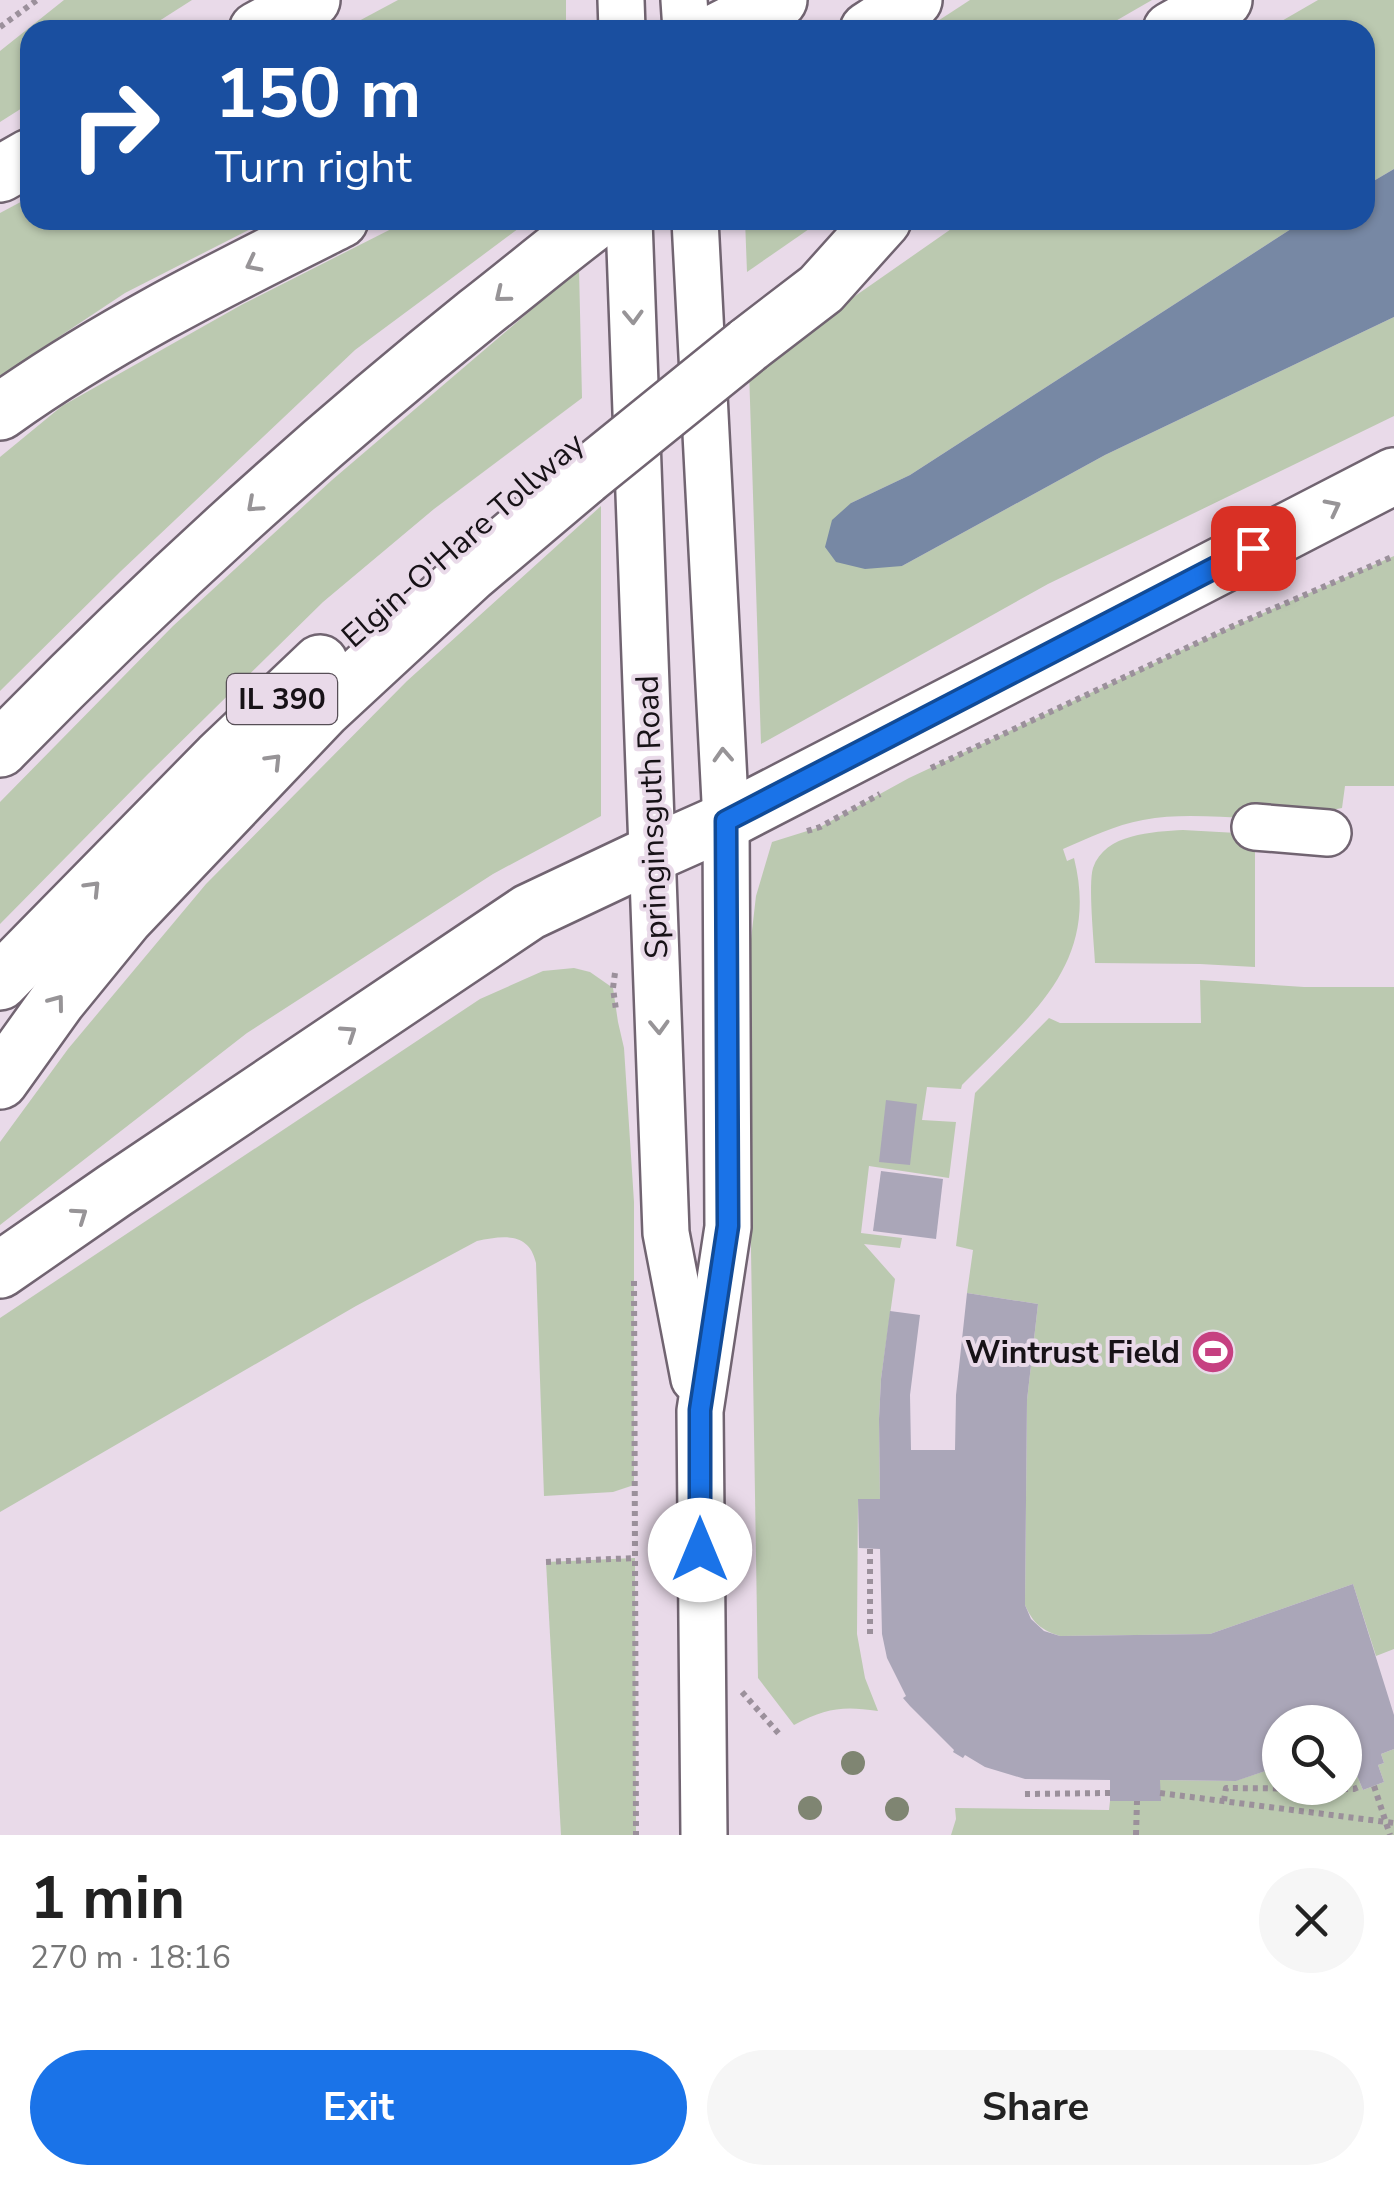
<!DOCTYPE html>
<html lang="en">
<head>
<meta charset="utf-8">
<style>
	:root { --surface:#fff; --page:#f6f6f6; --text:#222; --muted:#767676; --accent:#1a73e8 }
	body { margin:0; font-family:"Nunito Sans",sans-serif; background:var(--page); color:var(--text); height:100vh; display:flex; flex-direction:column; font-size:38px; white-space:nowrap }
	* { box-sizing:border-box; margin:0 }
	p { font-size:32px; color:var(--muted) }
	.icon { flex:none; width:55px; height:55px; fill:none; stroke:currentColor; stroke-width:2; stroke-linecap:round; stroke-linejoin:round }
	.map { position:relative; height:1835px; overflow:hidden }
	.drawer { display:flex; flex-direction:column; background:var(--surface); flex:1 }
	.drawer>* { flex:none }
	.guide { position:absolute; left:20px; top:20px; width:1355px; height:210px; border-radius:30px; box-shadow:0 2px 8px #0004; background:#1a4fa0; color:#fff; overflow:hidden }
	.controls { position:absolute; left:1262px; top:1705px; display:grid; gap:20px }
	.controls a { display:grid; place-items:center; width:100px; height:100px; border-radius:50%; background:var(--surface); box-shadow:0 2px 8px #0004; font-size:50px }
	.pin { position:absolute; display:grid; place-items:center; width:85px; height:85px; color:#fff; margin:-42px; border-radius:20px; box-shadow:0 5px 15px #0006 }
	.me { position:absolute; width:110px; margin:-55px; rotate:0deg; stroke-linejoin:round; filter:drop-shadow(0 0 8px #0008) }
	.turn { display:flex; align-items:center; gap:35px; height:210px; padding:0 30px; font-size:45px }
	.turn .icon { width:130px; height:130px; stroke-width:2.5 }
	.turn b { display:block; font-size:70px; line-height:85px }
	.round { display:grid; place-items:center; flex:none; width:105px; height:105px; border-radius:52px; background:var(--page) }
	.overview { display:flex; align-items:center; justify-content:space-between; height:170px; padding:0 30px }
	h1 { font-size:60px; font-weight:700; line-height:75px }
	.primary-button { display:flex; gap:20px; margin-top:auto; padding:20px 30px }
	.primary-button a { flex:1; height:115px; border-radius:60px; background:var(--accent); color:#fff; font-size:40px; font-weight:700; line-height:115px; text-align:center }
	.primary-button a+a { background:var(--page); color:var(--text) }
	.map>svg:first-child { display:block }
</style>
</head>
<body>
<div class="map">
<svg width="1394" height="1835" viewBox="0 0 1394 1835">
	<rect width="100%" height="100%" fill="#e9dae9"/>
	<g fill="#bbc9b0">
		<path d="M64,0H192L145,30H30V103L0,122V51Z"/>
		<path d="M398,0H566V30H342Z"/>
		<path d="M970,0H1152L1100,30H924Z"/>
		<path d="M1318,0H1394V169L1365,186V30H1266Z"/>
		<path d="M30,197V220H268L125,293L0,376V213Z"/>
		<path d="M409,220H530L355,350L121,571L0,691V457L62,406L243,304Z"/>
		<path d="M745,220H822L747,272Z"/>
		<path d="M964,220H1305L910,475L851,503L902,566L1105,455L1394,317V416L1048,584L761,744L749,370Z"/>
		<path d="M579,269L582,398L434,509L323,602L148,774L0,924V802L173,626L332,480Z"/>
		<path d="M601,506V816L493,874L247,1033L0,1225V1142L68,1049L206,884L407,681Z"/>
		<path d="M1394,556V786H1345L1342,808C1312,814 1282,819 1251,818C1214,817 1179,813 1143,820C1115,825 1089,838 1063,849L1067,861L1074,858C1101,966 1028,1017 962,1085L961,1089L927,1087L922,1120L956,1122L949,1178L869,1166L861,1233L902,1238L900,1248L864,1244L895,1279L881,1379L879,1419L880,1499L858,1500L857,1634L865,1678L878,1711C842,1706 827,1708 794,1725L758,1678L748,1067V965L756,896L772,842L820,827L909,778L1231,627Z"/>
		<path d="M1183,830L1255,834V967L1200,964L1095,963C1094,943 1088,884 1093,868C1105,833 1153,832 1183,830Z"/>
		<path d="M574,968L590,972L613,988L618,1022L624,1048L634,1202V1485L613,1492L544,1496L536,1263C529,1231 502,1236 477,1241L356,1306L0,1512V1318L480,999L543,971Z"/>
		<path d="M1200,980L1304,987H1394V1649L1376,1656L1353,1584L1210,1634L1060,1636C1041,1630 1033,1623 1025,1605L1027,1400L1038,1304L967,1293L973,1250L956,1246L975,1093L1049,1018L1060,1023H1201Z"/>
		<path d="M635,1558L636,1835H561L546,1562Z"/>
		<path d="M1394,1749V1835H951L956,1819L955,1808L1109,1810L1110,1801H1160V1780L1235,1781L1280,1766V1788H1345V1766L1348,1765L1351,1774L1356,1773L1363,1790L1384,1782L1378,1765L1384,1763L1381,1754Z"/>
	</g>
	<path fill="#7788a4" d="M1394,169V317L1105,455L902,566L865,569L836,562L825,547L832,520L851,503L910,475L1305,220H1365V186Z"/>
	<g fill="#aaa6b8">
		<path d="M886,1100L917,1104L910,1165L879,1162Z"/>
		<path d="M881,1171L943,1179L936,1239L873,1231Z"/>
		<path d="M967,1293L1038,1304L1027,1400L1025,1605L1031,1619L1044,1631L1060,1636L1210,1634L1353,1584L1394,1715V1749L1381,1754L1384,1763L1378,1765L1384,1782L1363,1790L1356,1773L1351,1775L1348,1765L1345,1766V1722H1280V1766L1236,1781L1160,1780L1161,1801H1110V1780L1025,1779L985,1767L965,1755L963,1758L953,1752L954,1750L910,1706L903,1698L906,1696L887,1658L882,1634L880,1549L859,1548L858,1499H880L879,1419L881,1379L890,1311L920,1315L910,1395L911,1450H955L956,1395Z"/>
	</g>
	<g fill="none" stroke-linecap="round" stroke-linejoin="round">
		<g stroke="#716471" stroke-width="50">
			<g id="minor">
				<path d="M621,0L622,30"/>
				<path d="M684,0L686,30"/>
				<path d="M629,220L666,1233L694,1379"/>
				<path d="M695,220L726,821L728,1227L700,1411L704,1835"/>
				<path d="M1255,827L1328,833"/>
			</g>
		</g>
		<g stroke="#716471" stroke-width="60">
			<path id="major" d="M654,853L726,821L1394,476"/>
		</g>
		<g stroke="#716471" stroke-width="60">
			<g id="highway">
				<path d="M257,30L312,0"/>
				<path d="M720,30L779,0"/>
				<path d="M868,30L914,0"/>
				<path d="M1171,30L1224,0"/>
				<path d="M0,174L30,157"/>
				<path d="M748,345L821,289L883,220"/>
				<path d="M0,412C106,336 224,278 340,220"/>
				<path d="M0,749C150,595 310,449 478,314C518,283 557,250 597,220"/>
				<path d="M0,982L220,758L320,663"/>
				<path d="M0,1081L58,1000L125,918L323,710L470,574L585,477"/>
				<path d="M0,1270L114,1191L529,912L654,853"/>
			</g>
		</g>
		<g stroke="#9b909b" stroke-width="6" stroke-dasharray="5 5" stroke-linecap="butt">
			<path d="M0,27L37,0"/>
			<path d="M931,768L1231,627L1394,556"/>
			<path d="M807,831L820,827L880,794"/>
			<path d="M615,973L613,988L616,1010"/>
			<path d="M634,1281L636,1835"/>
			<path d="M546,1562L635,1558"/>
			<path d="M870,1634V1548"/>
			<path d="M742,1692L781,1736"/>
			<path d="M1374,1786L1390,1835"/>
			<path d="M1160,1793L1394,1823"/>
			<path d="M1025,1794L1110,1793"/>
			<path d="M1224,1801L1226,1788L1354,1789L1361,1786"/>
			<path d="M1136,1835L1137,1801"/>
		</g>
		<use href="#minor" stroke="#fff" stroke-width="45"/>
		<use href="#major" stroke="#fff" stroke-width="55"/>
		<use href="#highway" stroke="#fff" stroke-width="55"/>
		<g stroke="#716471" stroke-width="60" stroke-linecap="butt">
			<path id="highway-bridge" d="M585,477L748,345"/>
		</g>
		<use href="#highway-bridge" stroke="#fff" stroke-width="55"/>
	</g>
	<g fill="#7f8572">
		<circle cx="853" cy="1763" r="12"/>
		<circle cx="810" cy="1808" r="12"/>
		<circle cx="897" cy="1809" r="12"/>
	</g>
	<defs><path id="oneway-chevron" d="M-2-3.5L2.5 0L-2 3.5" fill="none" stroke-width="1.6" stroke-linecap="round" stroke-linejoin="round" transform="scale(2.5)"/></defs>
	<g stroke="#979497">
		<use href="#oneway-chevron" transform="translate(253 264) rotate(153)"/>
		<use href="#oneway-chevron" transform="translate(502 295) rotate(141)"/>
		<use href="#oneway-chevron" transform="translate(633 317) rotate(88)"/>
		<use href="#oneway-chevron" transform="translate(254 505) rotate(138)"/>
		<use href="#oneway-chevron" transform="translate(1333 507) rotate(-27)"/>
		<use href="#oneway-chevron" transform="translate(723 755) rotate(-93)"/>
		<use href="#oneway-chevron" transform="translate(274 761) rotate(-46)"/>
		<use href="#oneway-chevron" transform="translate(93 888) rotate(-46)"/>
		<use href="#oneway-chevron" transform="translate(57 1002) rotate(-53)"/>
		<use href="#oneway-chevron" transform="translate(659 1027) rotate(88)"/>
		<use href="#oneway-chevron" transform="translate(349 1033) rotate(-34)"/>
		<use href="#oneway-chevron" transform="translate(80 1215) rotate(-35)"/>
	</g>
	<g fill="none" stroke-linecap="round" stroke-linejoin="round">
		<g stroke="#114b97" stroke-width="25">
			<path id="route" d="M700,1550V1410L728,1226L726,821L1253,548"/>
		</g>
		<use href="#route" stroke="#1a73e8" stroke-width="18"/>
	</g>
	<defs>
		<g id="stadium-disc" transform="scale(2.25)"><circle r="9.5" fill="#c64081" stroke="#e9dae9"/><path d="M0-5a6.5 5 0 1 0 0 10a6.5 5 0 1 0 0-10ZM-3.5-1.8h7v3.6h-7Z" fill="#fff"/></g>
	</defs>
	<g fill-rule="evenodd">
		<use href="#stadium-disc" x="1213" y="1352"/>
	</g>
	<g text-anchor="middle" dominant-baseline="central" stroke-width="8" stroke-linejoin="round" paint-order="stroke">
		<rect fill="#e9dae9" stroke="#564e56" stroke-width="2.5" x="227" y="674" width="110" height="50" rx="8"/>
		<g font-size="30" font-weight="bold" fill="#171217">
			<text x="282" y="699">IL 390</text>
		</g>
		<g font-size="32" fill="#171217" stroke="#e9dae9">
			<text transform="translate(463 540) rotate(-41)">Elgin-O'Hare Tollway</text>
			<text transform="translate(652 817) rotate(-92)">Springinsguth Road</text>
		</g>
		<g font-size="32" font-weight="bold" fill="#171217" stroke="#e9dae9" text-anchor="end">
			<text x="1180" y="1352">Wintrust Field</text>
		</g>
	</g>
</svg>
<div class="controls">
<a><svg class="icon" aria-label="search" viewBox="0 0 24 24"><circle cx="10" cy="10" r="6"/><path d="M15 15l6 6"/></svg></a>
</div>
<div class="pin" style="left:1253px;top:548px;background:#d93025"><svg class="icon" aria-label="arrive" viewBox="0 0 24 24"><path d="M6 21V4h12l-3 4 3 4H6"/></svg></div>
<svg class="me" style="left:700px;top:1550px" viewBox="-20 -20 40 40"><circle r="19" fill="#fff"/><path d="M0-13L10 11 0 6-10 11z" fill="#1a73e8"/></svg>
<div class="guide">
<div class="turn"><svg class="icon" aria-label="right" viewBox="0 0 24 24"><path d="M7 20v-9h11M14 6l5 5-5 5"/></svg><div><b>150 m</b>Turn right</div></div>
</div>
</div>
<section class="drawer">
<div class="overview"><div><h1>1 min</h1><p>270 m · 18:16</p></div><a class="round"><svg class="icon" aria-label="close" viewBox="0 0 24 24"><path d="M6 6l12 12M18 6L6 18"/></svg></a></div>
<div class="primary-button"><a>Exit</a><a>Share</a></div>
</section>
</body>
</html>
